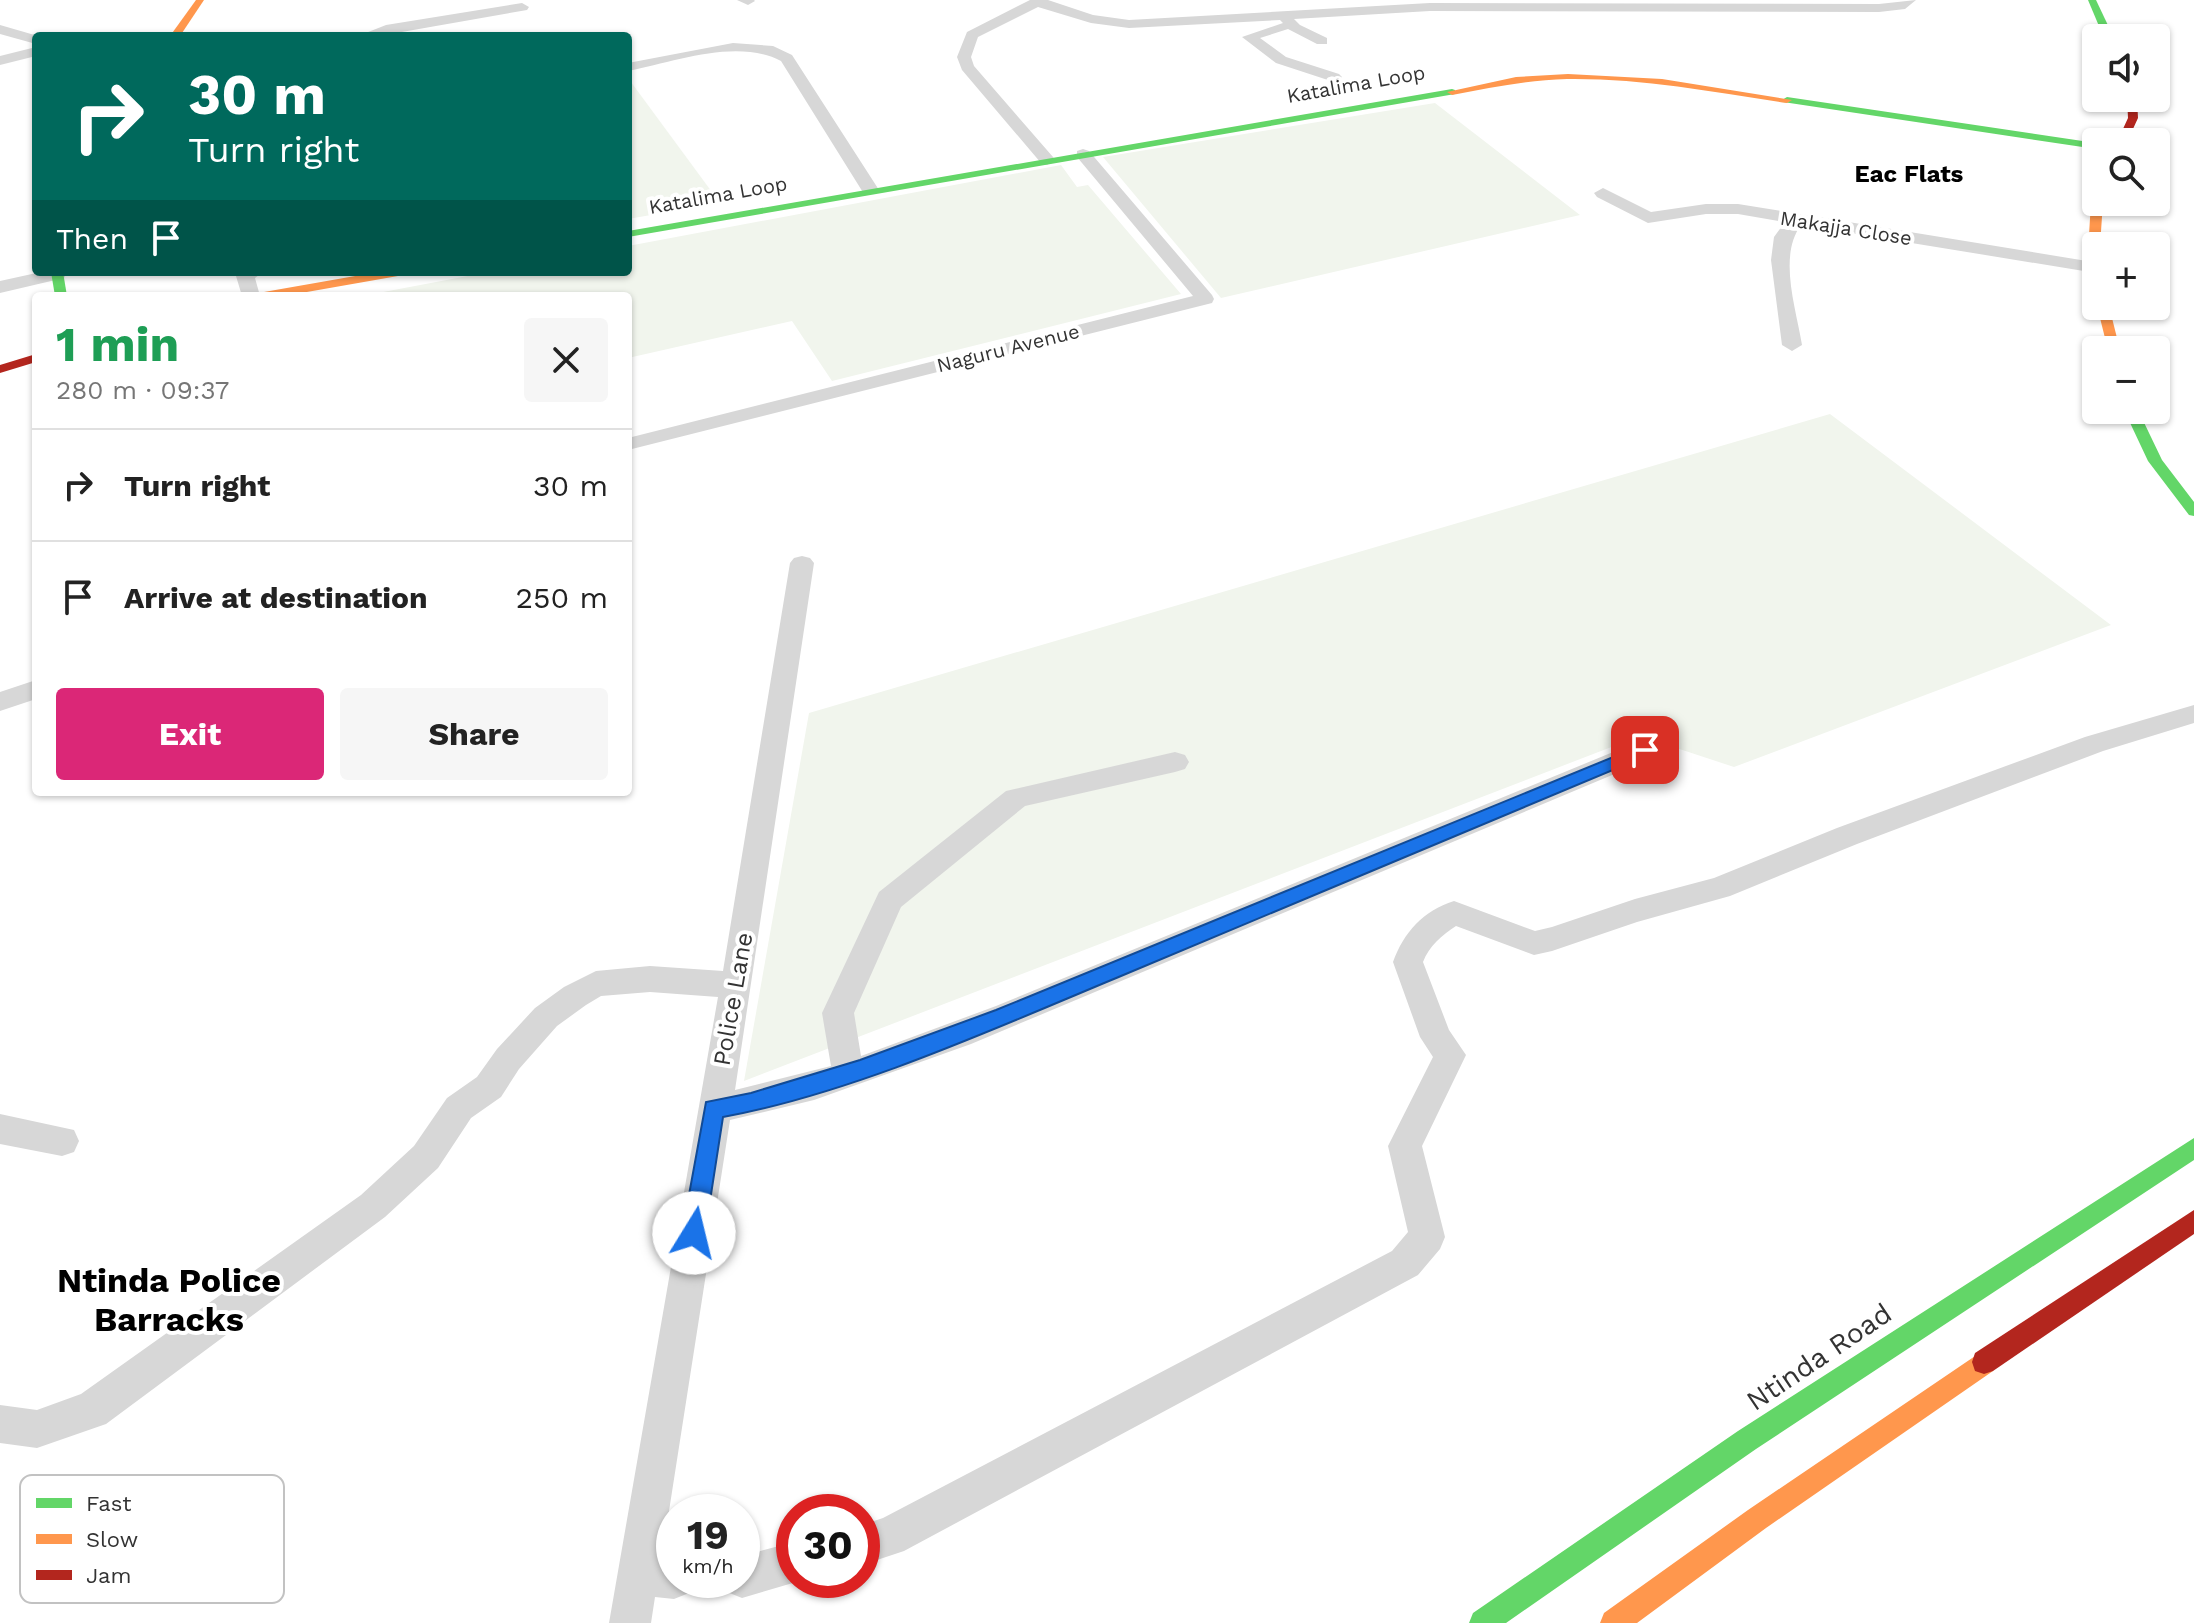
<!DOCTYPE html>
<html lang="en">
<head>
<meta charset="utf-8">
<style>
	:root { --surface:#fff; --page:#f6f6f6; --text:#222; --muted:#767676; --line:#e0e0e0; --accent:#db2777 }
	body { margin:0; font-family:"Work Sans",sans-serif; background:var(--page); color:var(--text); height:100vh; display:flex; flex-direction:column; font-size:30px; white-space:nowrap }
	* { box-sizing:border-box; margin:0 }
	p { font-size:26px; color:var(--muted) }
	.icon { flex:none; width:44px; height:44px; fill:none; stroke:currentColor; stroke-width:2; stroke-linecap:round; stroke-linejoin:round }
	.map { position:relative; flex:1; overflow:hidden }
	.side { position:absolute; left:32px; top:292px; width:600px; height:504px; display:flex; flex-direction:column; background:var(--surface); border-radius:8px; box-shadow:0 2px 6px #0004 }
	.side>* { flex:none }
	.banner { position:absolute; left:32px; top:32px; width:600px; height:244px; border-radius:8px; box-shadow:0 2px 6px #0004; background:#00695c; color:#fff; overflow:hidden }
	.controls { position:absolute; left:2082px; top:24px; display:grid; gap:16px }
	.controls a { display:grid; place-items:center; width:88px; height:88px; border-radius:8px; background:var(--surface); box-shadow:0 2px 6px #0004; font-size:40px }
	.speed { position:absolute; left:656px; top:1494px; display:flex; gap:16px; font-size:40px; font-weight:700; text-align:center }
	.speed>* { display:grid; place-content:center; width:104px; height:104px; border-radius:50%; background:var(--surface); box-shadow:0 2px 6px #0004; line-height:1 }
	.speed small { font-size:20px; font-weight:400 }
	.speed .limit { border:12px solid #d22; background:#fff; color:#111 }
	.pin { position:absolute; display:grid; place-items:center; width:68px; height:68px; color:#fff; margin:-34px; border-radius:16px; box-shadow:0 4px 12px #0006 }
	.me { position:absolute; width:88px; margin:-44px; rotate:9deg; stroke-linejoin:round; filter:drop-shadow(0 0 6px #0008) }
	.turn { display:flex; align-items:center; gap:28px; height:168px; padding:0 24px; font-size:36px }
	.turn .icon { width:104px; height:104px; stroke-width:2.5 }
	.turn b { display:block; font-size:56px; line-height:68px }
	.then { display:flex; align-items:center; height:76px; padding:0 24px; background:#0003; gap:16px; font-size:30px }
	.round { display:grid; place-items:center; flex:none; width:84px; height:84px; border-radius:8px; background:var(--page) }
	.head { display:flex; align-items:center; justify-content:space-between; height:136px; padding:0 24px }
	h1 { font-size:48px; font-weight:700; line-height:60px; color:#1e9e55 }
	.cta { display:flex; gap:16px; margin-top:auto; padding:16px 24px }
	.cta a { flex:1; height:92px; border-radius:8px; background:var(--accent); color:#fff; font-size:32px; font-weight:700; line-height:92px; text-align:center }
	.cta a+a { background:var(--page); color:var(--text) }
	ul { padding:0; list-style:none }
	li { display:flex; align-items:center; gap:24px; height:112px; padding:0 24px; border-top:2px solid var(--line) }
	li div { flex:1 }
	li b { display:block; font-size:30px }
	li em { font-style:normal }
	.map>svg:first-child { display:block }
</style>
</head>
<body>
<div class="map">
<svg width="2194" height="1623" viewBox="0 0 2194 1623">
	<rect width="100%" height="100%" fill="#fff"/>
	<g fill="#f1f5ed">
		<path d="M628,78L720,203L628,219Z"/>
		<path d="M1435,103L1580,215L1221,298L1103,157Z"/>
		<path d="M1061,165L1077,187L1088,185L1181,294L832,381L792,321L628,358V296H362L489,272H628V246Z"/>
		<path d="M1830,414L2111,625L1734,767L1640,736L744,1081L809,713Z"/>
	</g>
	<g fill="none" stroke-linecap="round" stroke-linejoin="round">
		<g fill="#d7d7d7" fill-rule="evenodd">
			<path d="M737,0H754L755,1L748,5Z"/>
			<path d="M1030,0H1048L1093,15L1129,20L1430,3L1879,4L1916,0L1905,9L1879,12L1430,11L1294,19L1300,25L1327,38V44H1317L1288,29L1260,38L1286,57L1339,74L1342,77L1334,82L1276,63L1242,37L1283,23L1280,20L1129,28L1091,23L1038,7L978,37L971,57L974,66L1053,157L1055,160L1047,165L1041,163L962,70L957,57L967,32Z"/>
			<path d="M522,3L529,7L527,10L379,36H358L386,25Z"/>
			<path d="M0,25L38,36L36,44L0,34Z"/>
			<path d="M733,43L773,46L792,55L879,190L876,194H864L781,61C736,38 675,62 628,71V63Z"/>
			<path d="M36,47V56L0,65V56Z"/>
			<path d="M1083,149L1089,151L1212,295L1214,299L1212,303L628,450V438L1193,296L1077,157V151Z"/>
			<path d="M1603,188L1651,212L1706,204H1738L2093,262L2096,263V273L1801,225C1778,256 1796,308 1802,345L1792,351L1782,345L1771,260L1774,237L1785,222L1738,214H1706L1648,223L1597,197L1594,193Z"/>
			<path d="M41,272L66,274L64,278L0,293V281Z"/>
			<path d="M238,272H263L255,278L260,296H242L236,276Z"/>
			<path d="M802,556L810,558L814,563L735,1090L831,1066L822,1013L879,892L1006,791L1175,752L1185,755L1189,762L1185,769L1175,772L1025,806L901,907L854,1013L861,1056L996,1006L1635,743L1645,740L1655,743L1658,750L1655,757L971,1044L814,1100L730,1120L662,1556L674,1557V1580H694L689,1593L674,1599L655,1597L651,1623H609L718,997L650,992L601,996L586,1005L557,1026L519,1069L501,1097L471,1118L438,1168L385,1217L106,1424L37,1448L0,1443V1405L37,1410L81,1394L361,1195L414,1146L447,1098L477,1077L497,1049L535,1008L564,987L596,971L650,966L723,971L790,563L794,558Z"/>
			<path d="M36,680V699L0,711V692Z"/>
			<path d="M2194,705V723L2103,751L1857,844L1730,896L1637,922L1552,951L1534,955L1456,926C1442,935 1429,946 1423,962L1449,1030L1466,1055L1422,1146L1445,1237L1440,1249L1418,1275L904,1551L862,1565V1525L883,1518L1392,1251L1408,1232L1388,1146L1433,1057L1420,1037L1393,962C1404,932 1423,911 1454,901L1535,931L1552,927L1635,899L1714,878L1837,828L2085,737Z"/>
			<path d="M0,1114L74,1130L79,1141L74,1152L62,1156L0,1144Z"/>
			<path d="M794,1542V1580H803L742,1598L727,1592L722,1580H742V1556Z"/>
		</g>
		<g fill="#63d668" fill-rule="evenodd">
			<path d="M2088,0H2096L2114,38H2104Z"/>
			<path d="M1452,89L1455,90V94L628,237V231Z"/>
			<path d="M1787,97L2096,143V149L1783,102L1782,100Z"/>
			<path d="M51,272H63L67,296H55Z"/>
			<path d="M2124,410H2138L2162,460L2194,502V516L2189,515L2148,461Z"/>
			<path d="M2194,1138V1160L1756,1449L1506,1623H1469L1473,1613L1738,1431Z"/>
		</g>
		<g fill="#ff974d" fill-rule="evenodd">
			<path d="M196,0H204L180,36H170Z"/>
			<path d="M1568,74L1662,79L1792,100L1787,103C1714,92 1641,78 1567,79C1528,80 1490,88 1452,95L1447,92L1516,77Z"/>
			<path d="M2096,199V202H2103L2100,246H2096V282L2090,278L2087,268L2091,202Z"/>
			<path d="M378,272H404L398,276L284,296H258L264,292Z"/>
			<path d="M2097,306H2109L2120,350H2108Z"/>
			<path d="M1984,1350L1993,1353L1996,1362L1993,1371L1766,1528L1637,1623H1600L1604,1613L1748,1510Z"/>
		</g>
		<g fill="#b3261e" fill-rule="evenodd">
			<path d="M2127,98H2137L2138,118L2127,142H2117L2128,118Z"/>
			<path d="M36,354V362L0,373V365Z"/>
			<path d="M2194,1210V1234L1993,1371L1984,1374L1975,1371L1972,1362L1975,1353Z"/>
		</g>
	</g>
	<path fill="#1a73e8" stroke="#114b97" stroke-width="2" d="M1645,744L1651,745L1653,750L1651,754C1474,828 1298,902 1121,976C998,1027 854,1093 723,1117L705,1233L702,1241L694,1244L685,1241L682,1233L706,1102L751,1093L860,1060L996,1010Z"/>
	<g text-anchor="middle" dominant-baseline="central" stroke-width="8" stroke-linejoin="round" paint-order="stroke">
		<g font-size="20" fill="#333" stroke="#fff">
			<text transform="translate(1356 84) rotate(-10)">Katalima Loop</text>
			<text transform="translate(718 195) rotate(-10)">Katalima Loop</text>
			<text transform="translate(1846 228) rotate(9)">Makajja Close</text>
			<text transform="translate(1008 348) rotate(-14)">Naguru Avenue</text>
		</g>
		<g font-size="24" font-weight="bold" fill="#000" stroke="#fff">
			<text x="1909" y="174">Eac Flats</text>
		</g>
		<g font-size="24" fill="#333" stroke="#fff">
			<text transform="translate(733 999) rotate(-80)">Police Lane</text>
		</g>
		<g font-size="28" fill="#333" stroke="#fff">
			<text transform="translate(1819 1357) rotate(-34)">Ntinda Road</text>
		</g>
		<g font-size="34" font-weight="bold" fill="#000" stroke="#fff">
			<text x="169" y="1280">Ntinda Police<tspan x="169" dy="39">Barracks</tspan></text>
		</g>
	</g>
	<rect x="20" y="1475" width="264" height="128" rx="12" fill="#fff" stroke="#c2c2c2" stroke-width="2"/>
	<rect x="36" y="1498" width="36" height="10" fill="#63d668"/>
	<rect x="36" y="1534" width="36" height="10" fill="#ff974d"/>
	<rect x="36" y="1570" width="36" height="10" fill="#b3261e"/>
	<g font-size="22" fill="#333">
		<text x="86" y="1511">Fast</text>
		<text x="86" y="1547">Slow</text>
		<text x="86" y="1583">Jam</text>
	</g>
</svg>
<div class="controls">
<a><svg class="icon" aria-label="sound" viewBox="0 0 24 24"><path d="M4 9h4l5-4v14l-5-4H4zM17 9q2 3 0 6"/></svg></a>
<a><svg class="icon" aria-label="search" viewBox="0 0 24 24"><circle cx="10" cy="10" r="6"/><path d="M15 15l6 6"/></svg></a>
<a>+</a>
<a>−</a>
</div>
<div class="speed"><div>19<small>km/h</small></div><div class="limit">30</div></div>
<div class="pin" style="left:1645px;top:750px;background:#d93025"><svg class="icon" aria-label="arrive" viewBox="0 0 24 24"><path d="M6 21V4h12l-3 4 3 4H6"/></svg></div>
<svg class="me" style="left:694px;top:1233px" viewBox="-20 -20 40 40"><circle r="19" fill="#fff"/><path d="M0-13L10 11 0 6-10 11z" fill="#1a73e8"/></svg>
<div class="banner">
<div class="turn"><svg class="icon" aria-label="right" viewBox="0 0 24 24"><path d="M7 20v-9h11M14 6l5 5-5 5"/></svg><div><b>30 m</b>Turn right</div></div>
<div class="then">Then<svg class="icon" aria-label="arrive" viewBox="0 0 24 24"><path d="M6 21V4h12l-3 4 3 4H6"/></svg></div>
</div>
<section class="side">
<div class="head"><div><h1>1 min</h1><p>280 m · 09:37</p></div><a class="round"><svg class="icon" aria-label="close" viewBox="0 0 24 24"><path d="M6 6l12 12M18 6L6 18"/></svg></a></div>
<ul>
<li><svg class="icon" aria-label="right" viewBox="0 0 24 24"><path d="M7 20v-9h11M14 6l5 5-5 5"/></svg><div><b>Turn right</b></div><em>30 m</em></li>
<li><svg class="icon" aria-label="arrive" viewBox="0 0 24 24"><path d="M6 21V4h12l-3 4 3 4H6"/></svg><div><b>Arrive at destination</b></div><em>250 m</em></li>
</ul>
<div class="cta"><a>Exit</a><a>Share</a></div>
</section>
</div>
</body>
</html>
